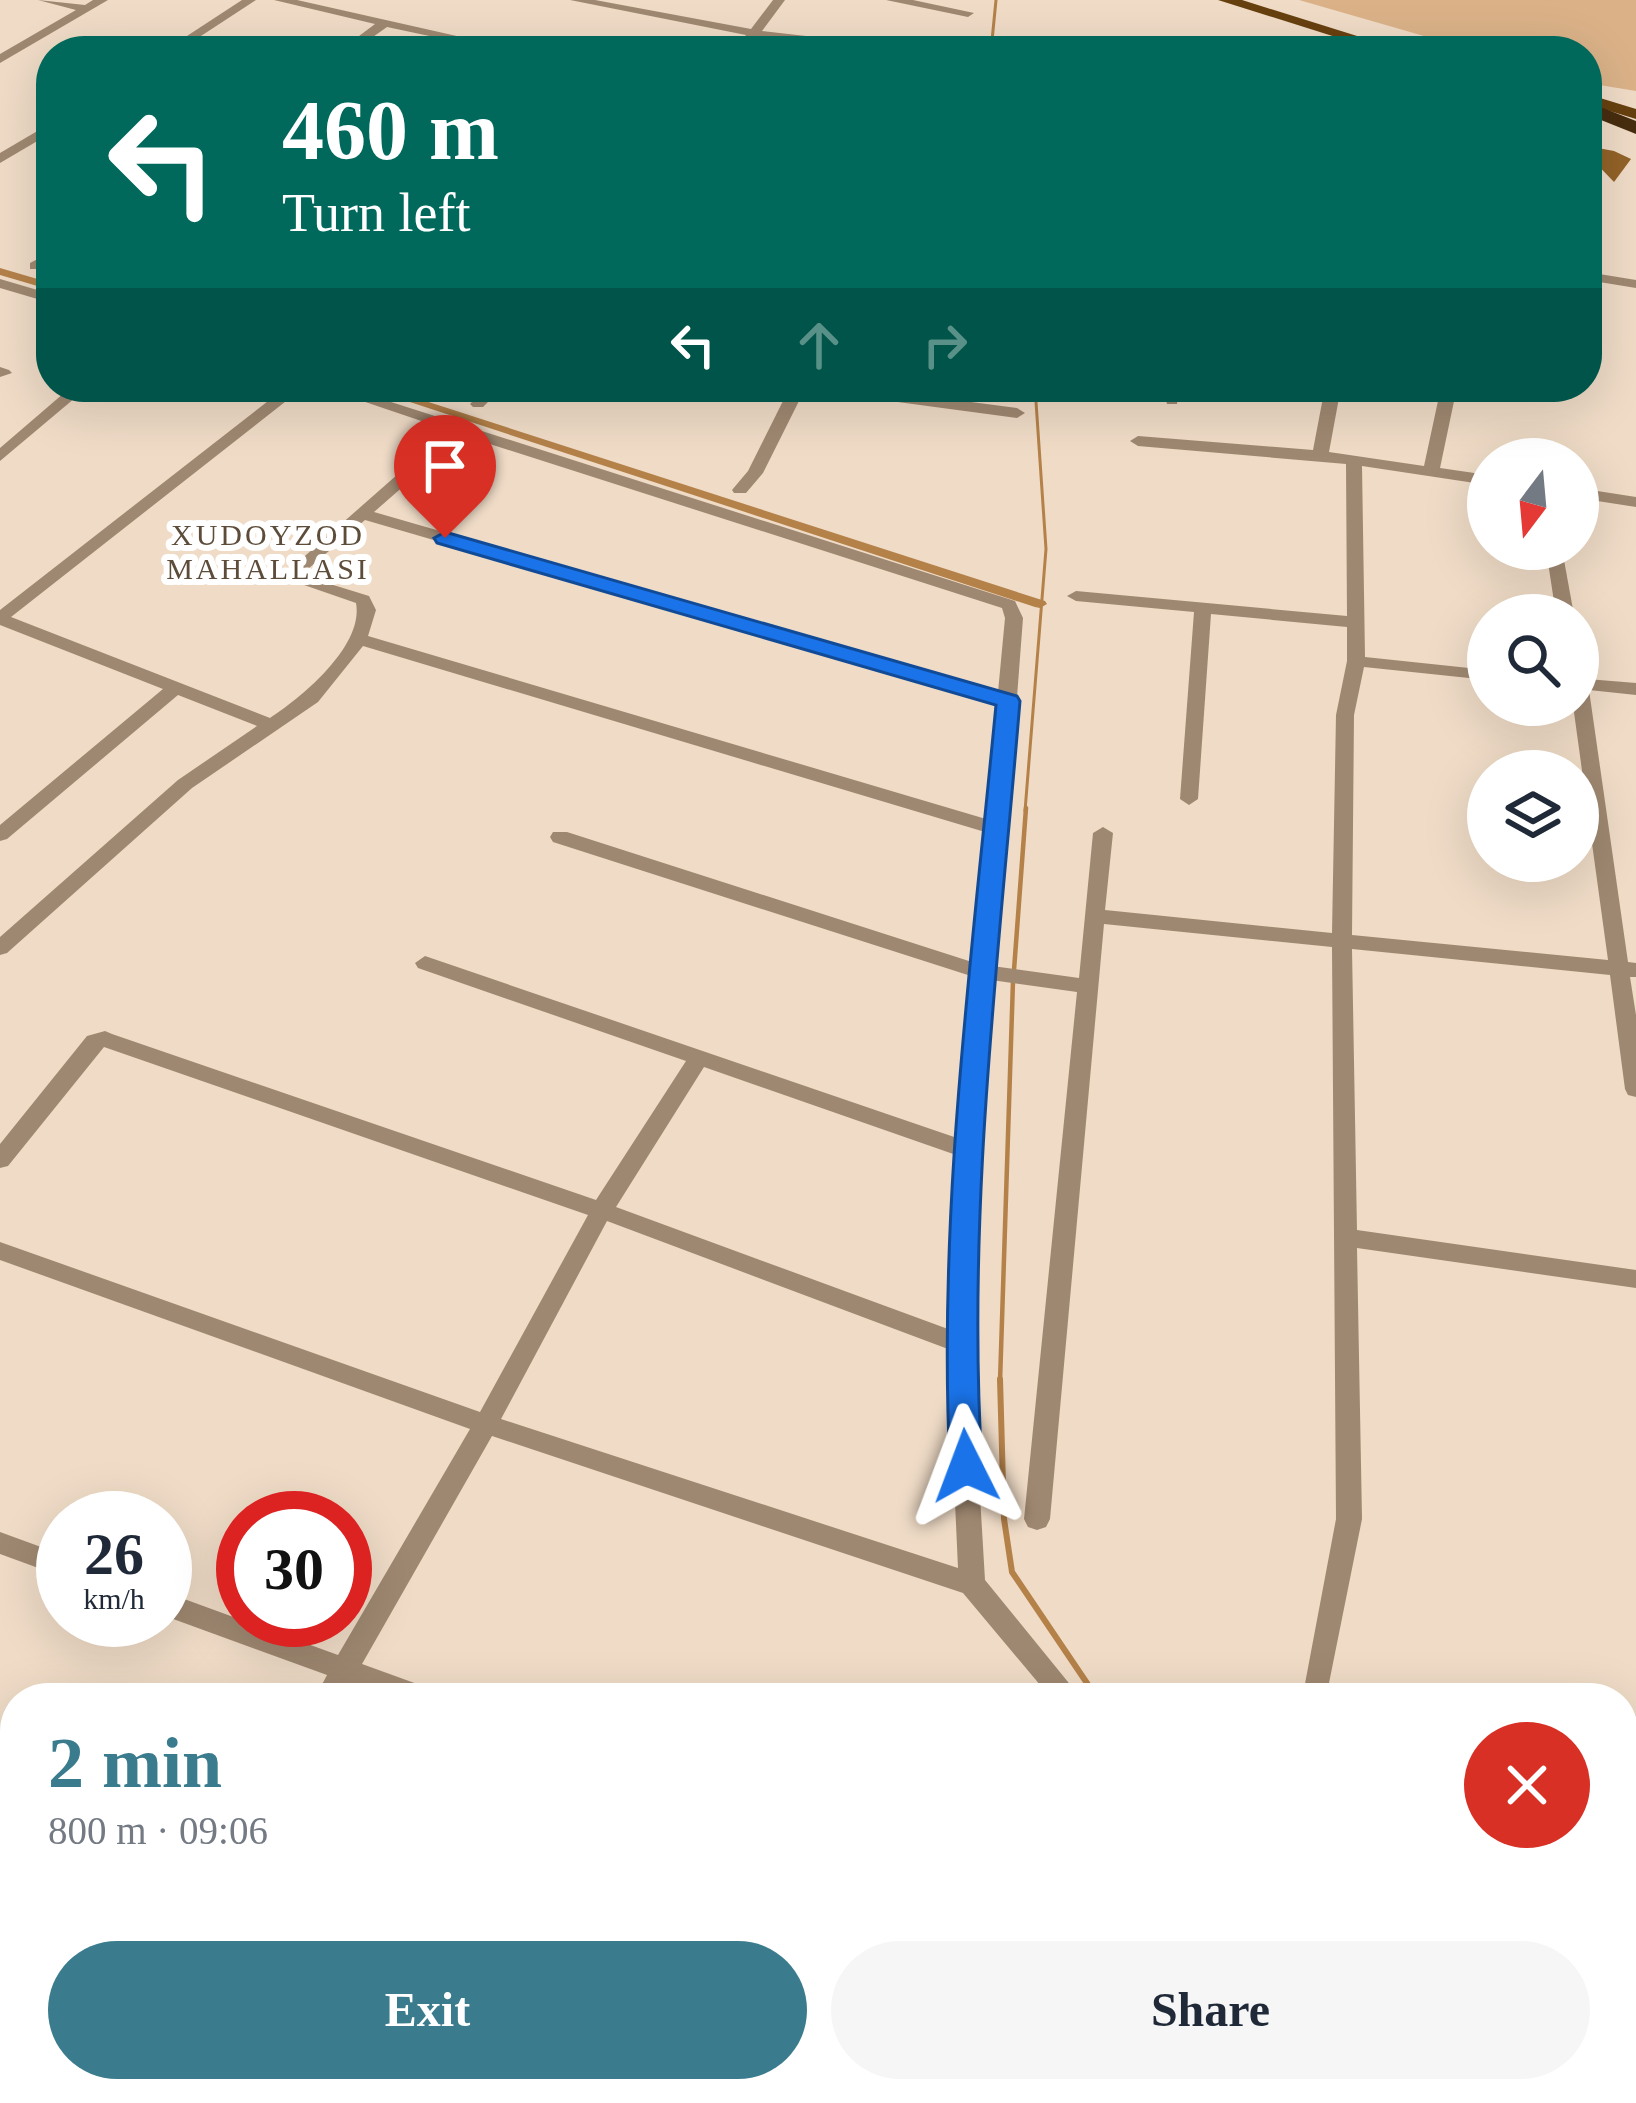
<!DOCTYPE html>
<html lang="en">
<head>
<meta charset="utf-8">
<style>
	:root { --surface:#fff; --page:#f6f6f7; --text:#1f2937; --muted:#747a83; --accent:#3a7c8d }
	body { margin:0; font-family:Georgia,serif; background:var(--page); color:var(--text); height:100vh; display:flex; flex-direction:column; font-size:45px; white-space:nowrap }
	* { box-sizing:border-box; margin:0 }
	p { font-size:39px; color:var(--muted) }
	.icon { flex:none; width:66px; height:66px; fill:none; stroke:currentColor; stroke-width:2; stroke-linecap:round; stroke-linejoin:round }
	.map { position:relative; flex:1; overflow:hidden }
	.panel { position:absolute; left:0px; top:1683px; width:1638px; height:420px; display:flex; flex-direction:column; background:var(--surface); border-radius:48px 48px 0 0; box-shadow:0 12px 48px #0002 }
	.panel>* { flex:none }
	.top-card { position:absolute; left:36px; top:36px; width:1566px; height:366px; border-radius:48px; box-shadow:0 12px 48px #0002; background:#00695c; color:#fff; overflow:hidden }
	.needle { width:78px; rotate:196deg }
	.controls { position:absolute; left:1467px; top:438px; display:grid; gap:24px }
	.controls a { display:grid; place-items:center; width:132px; height:132px; border-radius:50%; background:var(--surface); box-shadow:0 12px 48px #0002; font-size:60px }
	.speed { position:absolute; left:36px; top:1491px; display:flex; gap:24px; font-size:60px; font-weight:700; text-align:center }
	.speed>* { display:grid; place-content:center; width:156px; height:156px; border-radius:50%; background:var(--surface); box-shadow:0 12px 48px #0002; line-height:1 }
	.speed small { font-size:30px; font-weight:400 }
	.speed .limit { border:18px solid #d22; background:#fff; color:#111 }
	.pin { position:absolute; display:grid; place-items:center; width:102px; height:102px; color:#fff; margin:-123px -51px; border-radius:50% 50% 50% 0; rotate:-45deg; box-shadow:0 0 12px #0007 }
	.pin .icon { rotate:45deg }
	.me { position:absolute; width:132px; margin:-66px; rotate:357deg; stroke-linejoin:round; filter:drop-shadow(0 0 9px #0008) }
	.turn { display:flex; align-items:center; gap:42px; height:252px; padding:0 48px; font-size:54px }
	.turn .icon { width:156px; height:156px; stroke-width:2.5 }
	.turn b { display:block; font-size:84px; line-height:102px }
	.lanes { display:flex; align-items:center; height:114px; padding:0 48px; background:#0003; justify-content:center; gap:60px; direction:ltr }
	.lanes .off { opacity:.35 }
	.round { display:grid; place-items:center; flex:none; width:126px; height:126px; border-radius:63px; background:var(--page) }
	.summary { display:flex; align-items:center; justify-content:space-between; height:204px; padding:0 48px }
	h1 { font-size:72px; font-weight:700; line-height:90px; color:var(--accent) }
	.cta { display:flex; gap:24px; margin-top:auto; padding:24px 48px }
	.cta a { flex:1; height:138px; border-radius:72px; background:var(--accent); color:#fff; font-size:48px; font-weight:700; line-height:138px; text-align:center }
	.cta a+a { background:var(--page); color:var(--text) }
	.map>svg:first-child { display:block }
</style>
</head>
<body>
<div class="map">
<svg width="1636" height="2103" viewBox="0 0 1636 2103">
	<rect width="100%" height="100%" fill="#efdbc6"/>
	<g fill="#dbb288">
		<path d="M1299,0H1636V91L1587,83V51H1476Z"/>
		<path d="M1623,1976L1636,1981V2103H1469L1456,2088H1623Z"/>
	</g>
	<g fill="none" stroke-linecap="round" stroke-linejoin="round">
		<g stroke="#b48149" stroke-width="3">
			<path d="M991,51L996,0"/>
			<path d="M1025,811L1046,549L1035,387"/>
		</g>
		<g stroke="#b48149" stroke-width="4.5">
			<path d="M1014,970L1026,808"/>
			<path d="M1000,1382L1013,981"/>
		</g>
		<g stroke="#b48149" stroke-width="6">
			<path d="M1000,1379L1004,1519L1012,1572L1097,1698"/>
			<path d="M1351,2088L1359,2103"/>
		</g>
		<g fill="#b48149" fill-rule="evenodd">
			<path d="M0,268L51,283V290L0,275Z"/>
			<path d="M364,387H382L1045,601L1047,604L1040,608L1035,607Z"/>
		</g>
	</g>
	<path fill="#926228" d="M1587,146L1614,151L1631,159L1614,182L1587,154Z"/>
	<g fill="none" stroke-linecap="round" stroke-linejoin="round">
		<g fill="#9f8871" fill-rule="evenodd">
			<path d="M38,0L85,5L93,0H108L0,63V54L76,10Z"/>
			<path d="M242,0H256L178,51H164Z"/>
			<path d="M274,0H297L523,51H500L387,27L353,51H339L375,24Z"/>
			<path d="M570,0H595L751,29L773,0H785L762,31L903,47L909,51H872L757,37L747,51H735L746,35Z"/>
			<path d="M886,0H913L974,13L968,17Z"/>
			<path d="M51,123V133L0,163V153Z"/>
			<path d="M51,252V262L40,269H30V263Z"/>
			<path d="M1587,272L1636,280V288L1587,280Z"/>
			<path d="M0,279L51,294V303L0,288Z"/>
			<path d="M0,367L9,370L12,373L0,377Z"/>
			<path d="M71,387H88L0,461V448Z"/>
			<path d="M286,387H304L11,617L270,718C302,697 364,646 356,603L281,577L448,430L321,387H344L1015,601L1023,618L1007,829L992,966L1079,978L1093,833L1103,827L1113,833L1105,910L1332,933L1336,715L1347,661V627L1211,614L1198,799L1189,805L1180,799L1194,612L1076,601L1067,596L1076,591L1347,616L1346,464L1138,446L1130,441L1138,436L1313,450L1325,387H1341L1329,452L1424,466L1441,387H1457L1440,468L1488,475V485L1362,466L1365,657L1488,670V680L1364,667L1354,715L1352,935L1608,960L1573,705H1578V671L1584,672L1587,679L1636,683V695L1589,690L1628,962L1636,963V977H1630L1636,1015V1097L1628,1095L1625,1089L1610,975L1352,949L1357,1230L1636,1270V1288L1357,1248L1362,1519L1326,1698H1308L1304,1689L1336,1519L1332,947L1104,924L1050,1519L1046,1527L1037,1530L1028,1527L1024,1519L1077,992L991,980L971,1343L985,1580L1081,1698H1051L963,1593L492,1436L362,1664L431,1689L435,1698H388L350,1684L342,1698H315L327,1675L165,1616V1592L338,1655L470,1429L0,1260V1242L480,1412L588,1215L104,1047L8,1166L0,1168V1144L87,1036L105,1031L112,1034L596,1200L686,1061L418,968L415,963L425,956L960,1139L971,976L553,842L550,837L553,832H567L972,962L985,832L363,646L318,702L192,788L7,953L0,955V937L178,780L257,726L178,695L7,839L0,841V825L163,689L0,625V610ZM462,435L1002,608L1005,618L998,692L374,512ZM365,520L997,704L986,819L368,636L376,610L369,596L301,575ZM704,1067L959,1156L948,1329L616,1207ZM607,1221L948,1349L958,1568L501,1419Z"/>
			<path d="M486,387H503L483,407H473L470,404Z"/>
			<path d="M790,387H806L763,473L746,493H734L732,490L748,471Z"/>
			<path d="M815,387H857L1017,408L1025,413L1017,418L823,392Z"/>
			<path d="M1163,387H1179L1177,404H1167Z"/>
			<path d="M1578,488L1636,497V507L1578,498Z"/>
			<path d="M1546,549H1562L1574,615H1556Z"/>
			<path d="M0,1532L63,1555V1577L0,1554Z"/>
			<path d="M93,2088H124L117,2103H86Z"/>
			<path d="M781,2088H843L854,2092L858,2103H796L785,2099Z"/>
			<path d="M1299,2088H1329L1334,2103H1304Z"/>
		</g>
		<g fill="#67400f" fill-rule="evenodd">
			<path d="M1218,0H1242L1405,51H1380Z"/>
			<path d="M1587,94L1636,109V119L1587,104Z"/>
		</g>
		<path fill="#472d0f" fill-rule="evenodd" d="M1591,108H1603L1636,121V134L1591,116Z"/>
	</g>
	<path fill="#1a73e8" stroke="#114b97" stroke-width="3" d="M445,532L1017,696L1020,701C999,955 966,1211 982,1466L978,1475L966,1479L955,1475L950,1466C937,1212 972,958 996,705L437,543L434,538Z"/>
	<g text-anchor="middle" dominant-baseline="central" stroke-width="12" stroke-linejoin="round" paint-order="stroke">
		<g font-size="30" letter-spacing="3" fill="#5d4c3a" stroke="#fff">
			<text x="268" y="534">XUDOYZOD<tspan x="268" dy="34">MAHALLASI</tspan></text>
		</g>
	</g>
</svg>
<div class="controls">
<a><svg class="needle" viewBox="-14 -14 28 28"><path d="M0-13l5 13h-10z" fill="#e53935"/><path d="M0 13l5-13h-10z" fill="#747a83"/></svg></a>
<a><svg class="icon" aria-label="search" viewBox="0 0 24 24"><circle cx="10" cy="10" r="6"/><path d="M15 15l6 6"/></svg></a>
<a><svg class="icon" aria-label="layers" viewBox="0 0 24 24"><path d="M12 4l9 5-9 5-9-5zM3 14l9 5 9-5"/></svg></a>
</div>
<div class="speed"><div>26<small>km/h</small></div><div class="limit">30</div></div>
<div class="pin" style="left:445px;top:538px;background:#d93025"><svg class="icon" aria-label="arrive" viewBox="0 0 24 24"><path d="M6 21V4h12l-3 4 3 4H6"/></svg></div>
<svg class="me" style="left:966px;top:1466px" viewBox="-20 -20 40 40"><path d="M0-17L14 15 0 8-14 15z" fill="#1a73e8" stroke="#fff" stroke-width="4"/></svg>
<div class="top-card">
<div class="turn"><svg class="icon" aria-label="left" viewBox="0 0 24 24"><path d="M17 20v-9H6M10 6l-5 5 5 5"/></svg><div><b>460 m</b>Turn left</div></div>
<div class="lanes"><svg class="icon" aria-label="left" viewBox="0 0 24 24"><path d="M17 20v-9H6M10 6l-5 5 5 5"/></svg><svg class="icon off" aria-label="ahead" viewBox="0 0 24 24"><path d="M12 20V5M6 11l6-6 6 6"/></svg><svg class="icon off" aria-label="right" viewBox="0 0 24 24"><path d="M7 20v-9h11M14 6l5 5-5 5"/></svg></div>
</div>
<section class="panel">
<div class="summary"><div><h1>2 min</h1><p>800 m · 09:06</p></div><a class="round" style="background:#d93025;color:#fff"><svg class="icon" aria-label="close" viewBox="0 0 24 24"><path d="M6 6l12 12M18 6L6 18"/></svg></a></div>
<div class="cta"><a>Exit</a><a>Share</a></div>
</section>
</div>
</body>
</html>
